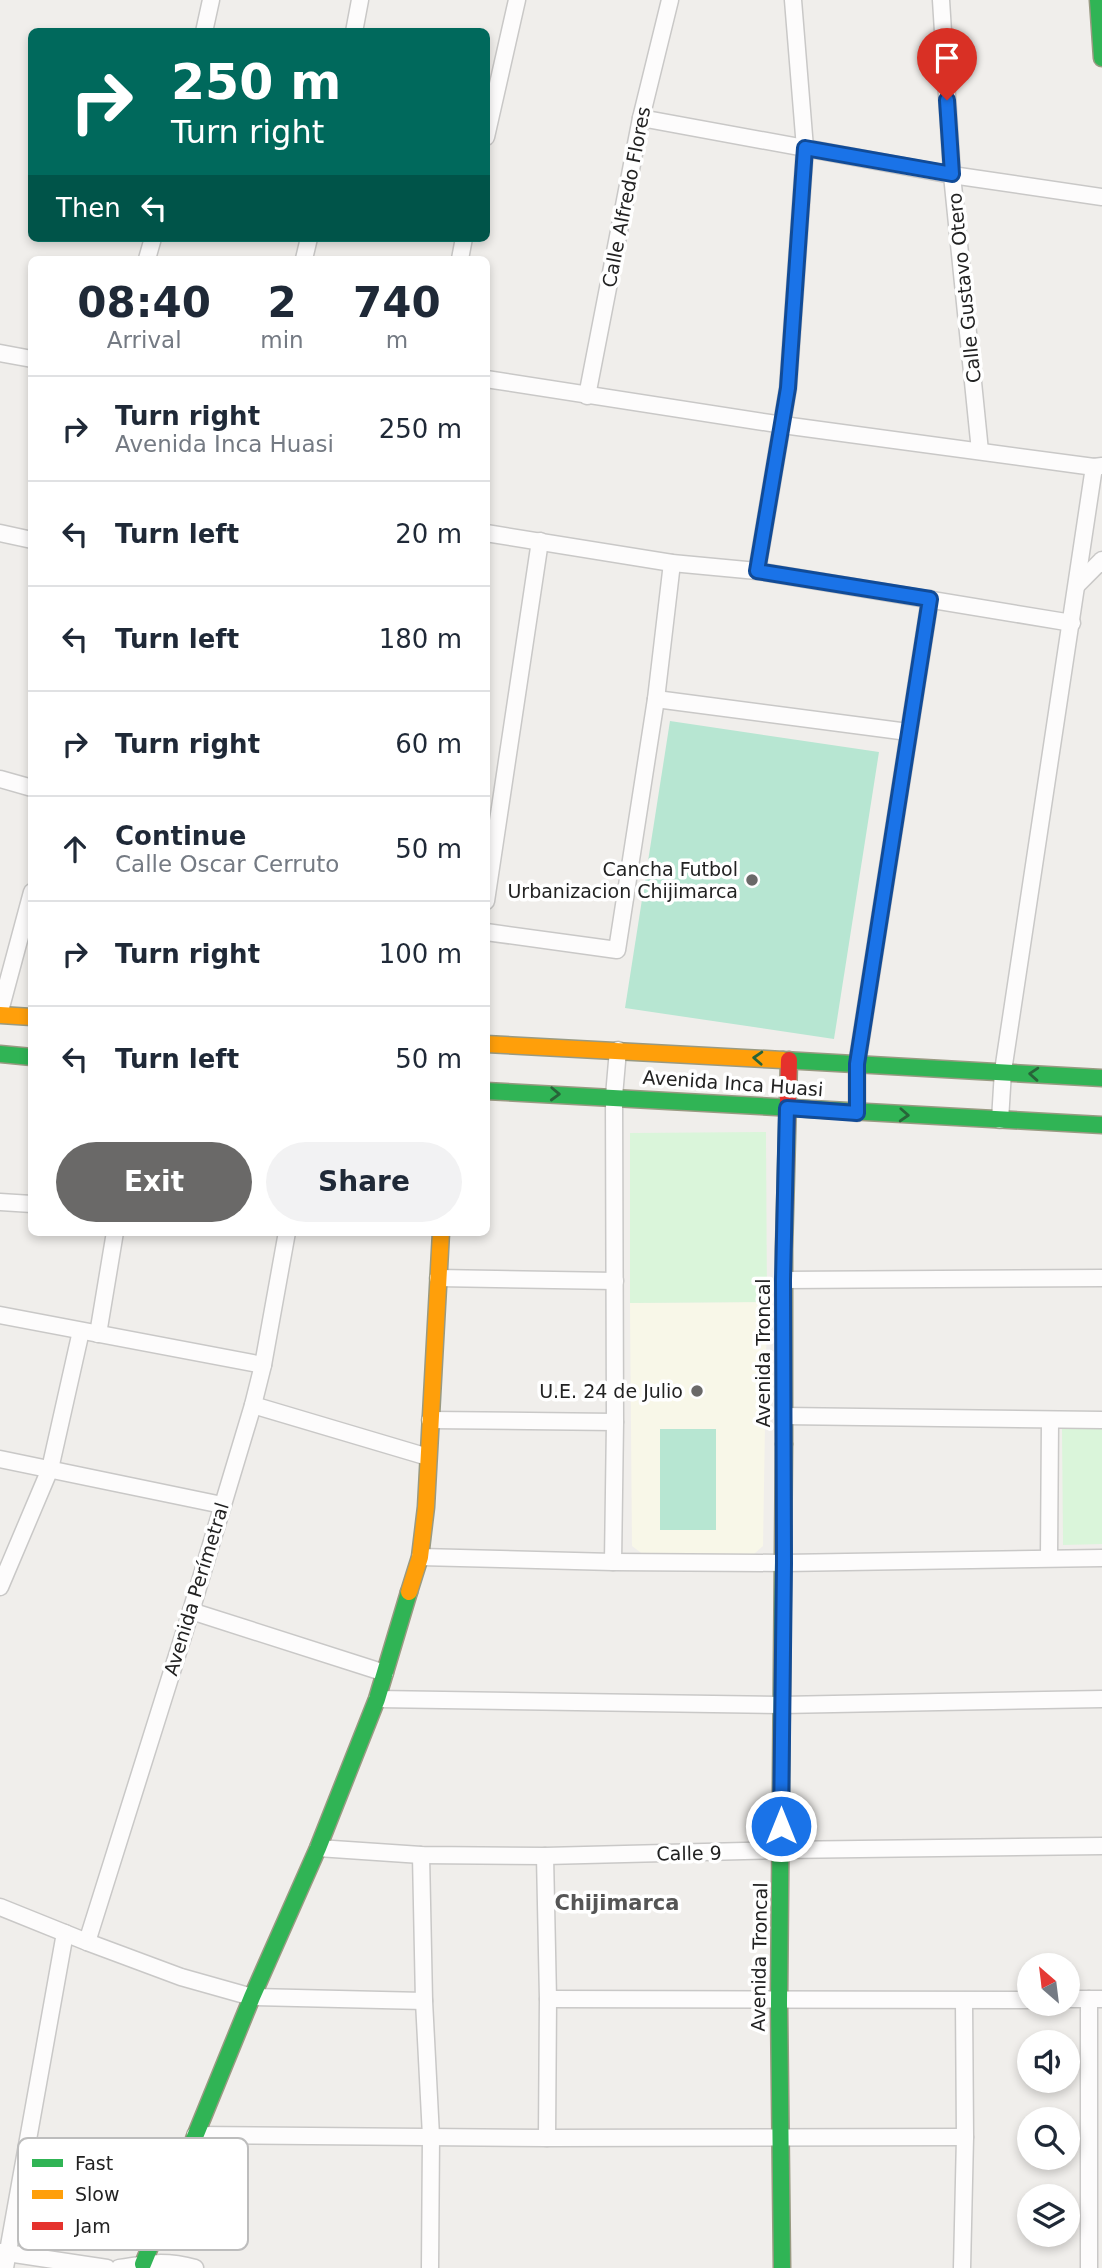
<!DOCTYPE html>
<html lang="en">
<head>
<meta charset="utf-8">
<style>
	:root { --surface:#fff; --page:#f2f2f3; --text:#1f2937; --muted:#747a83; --line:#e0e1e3; --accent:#6a6968 }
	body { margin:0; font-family:"DejaVu Sans",sans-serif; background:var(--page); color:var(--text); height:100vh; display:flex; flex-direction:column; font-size:26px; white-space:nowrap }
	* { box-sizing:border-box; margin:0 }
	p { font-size:23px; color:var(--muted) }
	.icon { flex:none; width:38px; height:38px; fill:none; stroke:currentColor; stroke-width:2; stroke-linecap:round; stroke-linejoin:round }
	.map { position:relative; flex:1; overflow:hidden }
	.panel { position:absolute; left:28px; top:256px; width:462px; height:980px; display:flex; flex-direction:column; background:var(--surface); border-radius:10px; box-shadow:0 4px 10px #0003 }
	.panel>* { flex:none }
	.top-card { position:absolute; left:28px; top:28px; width:462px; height:214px; border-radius:10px; box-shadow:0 4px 10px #0003; background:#00695c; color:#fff; overflow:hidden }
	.needle { width:46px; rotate:332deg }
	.controls { position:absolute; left:1017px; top:1953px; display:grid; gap:14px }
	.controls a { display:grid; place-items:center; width:63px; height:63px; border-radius:50%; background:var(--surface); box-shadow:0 4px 10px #0003; font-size:35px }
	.pin { position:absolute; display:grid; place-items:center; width:60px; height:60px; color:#fff; margin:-72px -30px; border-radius:50% 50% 50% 0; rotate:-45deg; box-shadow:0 0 7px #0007 }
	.pin .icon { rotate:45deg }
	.me { position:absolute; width:77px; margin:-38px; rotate:0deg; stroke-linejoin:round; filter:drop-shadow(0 0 5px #0008) }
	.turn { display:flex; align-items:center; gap:24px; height:147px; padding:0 28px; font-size:32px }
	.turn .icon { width:91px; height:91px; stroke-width:2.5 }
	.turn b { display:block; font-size:49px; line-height:60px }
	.then { display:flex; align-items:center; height:66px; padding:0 28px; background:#0003; gap:14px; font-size:26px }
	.eta { display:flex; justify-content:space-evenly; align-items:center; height:119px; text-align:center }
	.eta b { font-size:42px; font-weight:800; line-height:49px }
	.action { display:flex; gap:14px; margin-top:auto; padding:14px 28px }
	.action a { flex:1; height:80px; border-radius:42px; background:var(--accent); color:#fff; font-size:28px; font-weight:800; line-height:80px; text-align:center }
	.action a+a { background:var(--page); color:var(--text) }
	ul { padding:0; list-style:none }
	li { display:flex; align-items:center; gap:21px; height:105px; padding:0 28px; border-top:2px solid var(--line) }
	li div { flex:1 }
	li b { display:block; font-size:26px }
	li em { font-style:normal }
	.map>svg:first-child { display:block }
</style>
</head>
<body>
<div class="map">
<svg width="1102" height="2268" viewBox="0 0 1102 2268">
	<rect width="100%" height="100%" fill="#f0eeeb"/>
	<path fill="#f8f7e8" d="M767,1302L763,1546L754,1554L644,1555L632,1546L630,1303Z"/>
	<g fill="#daf5da">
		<path d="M766,1132L767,1302L630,1303V1133Z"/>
		<path d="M1062,1429H1102V1544L1063,1545Z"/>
	</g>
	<g fill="#b7e6d2">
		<path d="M670,721L879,752L834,1039L625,1008Z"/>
		<rect x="660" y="1429" width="56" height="101"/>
	</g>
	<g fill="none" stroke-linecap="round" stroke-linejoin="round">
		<g stroke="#c9c8c7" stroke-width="19">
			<g id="street">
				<path d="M941,0L952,175L980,451"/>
				<path d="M204,32L211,0"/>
				<path d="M354,32L360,0"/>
				<path d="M641,118L952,175L1102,197"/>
				<path d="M486,137L517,0"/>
				<path d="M147,259L153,238"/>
				<path d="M304,259L309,238"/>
				<path d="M460,259L464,238"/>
				<path d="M0,353L32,359"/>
				<path d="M486,379L783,425L1094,467L1102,466"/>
				<path d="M587,396L641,118L670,0"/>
				<path d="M0,533L32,540"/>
				<path d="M486,533L672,563L757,571L1072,623"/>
				<path d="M757,571L788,388L805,148L793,0"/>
				<path d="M1077,585L1102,560"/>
				<path d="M656,699L908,732"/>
				<path d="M0,779L32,788"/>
				<path d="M486,901L540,541"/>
				<path d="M486,932L617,950L656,699L672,563"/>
				<path d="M0,1011L32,892"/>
				<path d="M857,1113V1064L930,599"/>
				<path d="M1000,1120L1003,1071L1094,467"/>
				<path d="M0,1202L32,1204"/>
				<path d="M438,1278L615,1281"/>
				<path d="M783,1280L1102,1278"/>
				<path d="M0,1315L263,1365"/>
				<path d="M98,1334L115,1232"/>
				<path d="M253,1405L428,1457"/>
				<path d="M784,1416L1102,1420"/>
				<path d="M430,1420L615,1422"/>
				<path d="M0,1459L222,1505"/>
				<path d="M420,1557L613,1562L784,1563L1102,1558"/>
				<path d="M1049,1557L1050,1421"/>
				<path d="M613,1562L615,1422L614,1096L618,1050"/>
				<path d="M0,1587L50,1469L81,1331"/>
				<path d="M191,1611L385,1673"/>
				<path d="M377,1699L781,1705L1102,1699"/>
				<path d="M318,1848L421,1855L545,1856L781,1850L1102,1846"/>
				<path d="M421,1855L424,2001L431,2136L430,2268"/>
				<path d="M545,1856L548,1999L547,2138"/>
				<path d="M0,1907L87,1942L181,1977L252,1997L424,2001"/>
				<path d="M87,1942L191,1611L253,1405L263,1365L287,1232"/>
				<path d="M548,1999L1029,2000"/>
				<path d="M1068,1999H1102"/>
				<path d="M195,2135L547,2138L965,2137"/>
				<path d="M0,2252L107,2268"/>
				<path d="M5,2268L65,1933"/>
				<path d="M119,2268C148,2263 166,2260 195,2268"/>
				<path d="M962,2268L965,2137L964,2001"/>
				<path d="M1089,2268V1999"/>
			</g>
		</g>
		<g stroke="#999a82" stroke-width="19">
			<g id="fast">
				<path d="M1098,0L1102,58"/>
				<path d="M0,1054L32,1057"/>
				<path d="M783,1060L1102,1078"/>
				<path d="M486,1091L1102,1125"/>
				<path d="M143,2264L252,1997L318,1848L377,1699L409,1592"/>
				<path d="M782,2268L779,2004L784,1444"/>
			</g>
		</g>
		<g stroke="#999a82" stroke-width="19">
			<g id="slow">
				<path d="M0,1015L32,1017"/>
				<path d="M486,1044L783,1060"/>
				<path d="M409,1592L420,1557L426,1507L441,1232"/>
			</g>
		</g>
		<g stroke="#999a82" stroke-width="19">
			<path id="jam" d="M784,1444V1249L789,1060"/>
		</g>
		<use href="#street" stroke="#fdfcfc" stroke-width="16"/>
		<use href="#fast" stroke="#30b455" stroke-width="16"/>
		<use href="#slow" stroke="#ff9f0a" stroke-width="16"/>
		<use href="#jam" stroke="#e5322d" stroke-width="16"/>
	</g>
	<defs><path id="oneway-chevron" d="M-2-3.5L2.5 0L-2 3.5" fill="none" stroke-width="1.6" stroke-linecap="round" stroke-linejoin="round" transform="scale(1.75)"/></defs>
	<g stroke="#286439">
		<use href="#oneway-chevron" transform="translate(758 1058) rotate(-177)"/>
		<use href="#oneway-chevron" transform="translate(1034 1074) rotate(-176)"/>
		<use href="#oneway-chevron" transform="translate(555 1094) rotate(2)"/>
		<use href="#oneway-chevron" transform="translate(904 1115) rotate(3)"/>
	</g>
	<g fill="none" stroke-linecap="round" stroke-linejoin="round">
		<g stroke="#114b97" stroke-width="18">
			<path id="route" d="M781,1826L784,1563L783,1280L787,1108L857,1113V1064L930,599L757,571L788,388L805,148L952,174L947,100"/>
		</g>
		<use href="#route" stroke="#1a73e8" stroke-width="12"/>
	</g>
	<g fill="#6a6968" stroke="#fff" stroke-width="2.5">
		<circle cx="752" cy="880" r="7"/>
		<circle cx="697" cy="1391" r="7"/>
	</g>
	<g text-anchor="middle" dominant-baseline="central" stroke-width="7" stroke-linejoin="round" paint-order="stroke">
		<g font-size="19" fill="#222" stroke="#fff">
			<text transform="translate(626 197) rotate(-79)">Calle Alfredo Flores</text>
			<text transform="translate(964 288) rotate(-96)">Calle Gustavo Otero</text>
			<text transform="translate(733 1083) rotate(4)">Avenida Inca Huasi</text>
			<text transform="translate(763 1353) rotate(-90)">Avenida Troncal</text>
			<text transform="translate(196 1589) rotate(-73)">Avenida Perímetral</text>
			<text transform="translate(689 1853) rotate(-1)">Calle 9</text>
			<text transform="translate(759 1957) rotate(-89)">Avenida Troncal</text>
		</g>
		<g font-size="19" fill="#222" stroke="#fff" text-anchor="end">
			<text x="738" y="869">Cancha Futbol<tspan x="738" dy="22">Urbanizacion Chijimarca</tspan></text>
			<text x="683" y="1391">U.E. 24 de Julio</text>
		</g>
		<g font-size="21" font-weight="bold" fill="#555" stroke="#fff">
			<text x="617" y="1903">Chijimarca</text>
		</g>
	</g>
	<rect x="18" y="2138" width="230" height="112" rx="10" fill="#fff" stroke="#bdbdbd" stroke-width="2"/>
	<rect x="32" y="2159" width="31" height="8" fill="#30b455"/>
	<rect x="32" y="2190" width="31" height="9" fill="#ff9f0a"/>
	<rect x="32" y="2222" width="31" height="8" fill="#e5322d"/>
	<g font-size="19" fill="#222">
		<text x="75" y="2170">Fast</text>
		<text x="75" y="2201">Slow</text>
		<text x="75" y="2233">Jam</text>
	</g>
</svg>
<div class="controls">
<a><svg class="needle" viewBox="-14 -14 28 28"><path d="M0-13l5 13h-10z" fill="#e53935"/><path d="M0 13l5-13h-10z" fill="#747a83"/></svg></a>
<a><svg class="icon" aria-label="sound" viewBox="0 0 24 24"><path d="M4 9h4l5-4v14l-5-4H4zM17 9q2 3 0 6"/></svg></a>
<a><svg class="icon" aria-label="search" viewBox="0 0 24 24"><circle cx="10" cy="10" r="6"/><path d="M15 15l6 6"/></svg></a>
<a><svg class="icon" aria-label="layers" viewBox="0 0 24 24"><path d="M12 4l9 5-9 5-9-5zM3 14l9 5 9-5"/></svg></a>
</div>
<div class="pin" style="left:947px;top:100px;background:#d93025"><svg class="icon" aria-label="arrive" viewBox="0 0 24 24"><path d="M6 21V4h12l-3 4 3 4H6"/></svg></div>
<svg class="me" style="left:781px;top:1826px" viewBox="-20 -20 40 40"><circle r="17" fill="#1a73e8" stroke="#fff" stroke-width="3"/><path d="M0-11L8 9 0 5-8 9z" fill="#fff"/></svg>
<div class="top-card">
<div class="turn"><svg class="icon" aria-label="right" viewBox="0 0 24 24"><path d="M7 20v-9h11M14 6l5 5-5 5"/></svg><div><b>250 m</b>Turn right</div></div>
<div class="then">Then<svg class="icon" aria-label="left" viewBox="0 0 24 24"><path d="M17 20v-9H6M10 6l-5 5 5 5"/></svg></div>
</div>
<section class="panel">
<div class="eta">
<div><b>08:40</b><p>Arrival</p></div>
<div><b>2</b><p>min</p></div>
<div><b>740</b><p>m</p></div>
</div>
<ul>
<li><svg class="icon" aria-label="right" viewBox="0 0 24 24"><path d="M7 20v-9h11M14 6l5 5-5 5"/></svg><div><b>Turn right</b><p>Avenida Inca Huasi</p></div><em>250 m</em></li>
<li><svg class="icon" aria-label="left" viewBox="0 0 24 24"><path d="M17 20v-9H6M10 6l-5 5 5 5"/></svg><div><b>Turn left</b></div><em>20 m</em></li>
<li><svg class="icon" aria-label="left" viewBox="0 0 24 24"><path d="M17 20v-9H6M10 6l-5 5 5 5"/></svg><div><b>Turn left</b></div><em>180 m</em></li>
<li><svg class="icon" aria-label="right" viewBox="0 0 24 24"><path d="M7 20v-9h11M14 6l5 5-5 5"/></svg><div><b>Turn right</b></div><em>60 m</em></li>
<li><svg class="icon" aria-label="ahead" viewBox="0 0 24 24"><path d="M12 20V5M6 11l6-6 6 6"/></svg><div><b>Continue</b><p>Calle Oscar Cerruto</p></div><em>50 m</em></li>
<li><svg class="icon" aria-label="right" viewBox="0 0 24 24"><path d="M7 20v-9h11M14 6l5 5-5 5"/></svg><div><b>Turn right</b></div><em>100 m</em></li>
<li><svg class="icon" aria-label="left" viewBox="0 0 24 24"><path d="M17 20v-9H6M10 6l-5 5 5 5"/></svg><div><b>Turn left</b></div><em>50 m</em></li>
</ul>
<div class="action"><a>Exit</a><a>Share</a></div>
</section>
</div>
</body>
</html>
